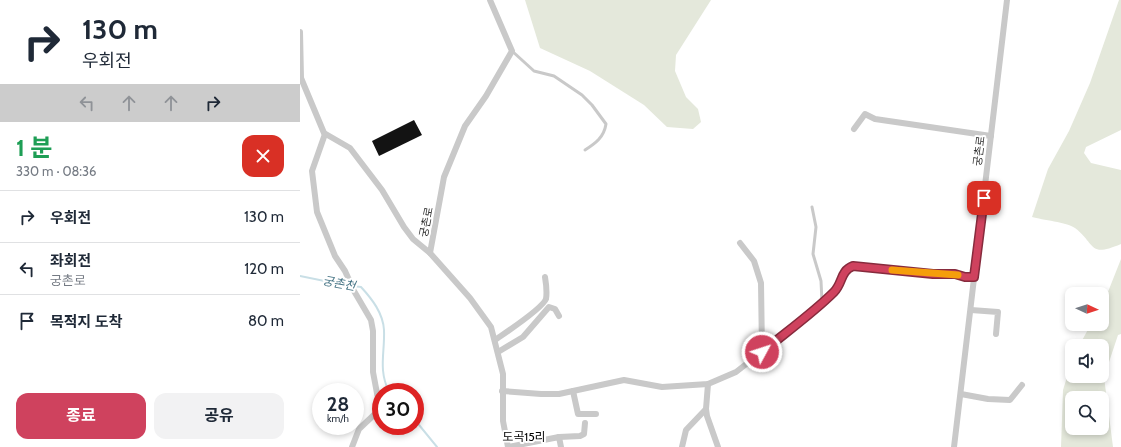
<!DOCTYPE html>
<html lang="ko">
<head>
<meta charset="utf-8">
<style>
	:root { --surface:#fff; --page:#f2f2f3; --text:#1f2937; --muted:#747a83; --line:#e0e1e3; --accent:#cf425e }
	body { margin:0; font-family:Cabin,"Noto Sans KR",sans-serif; background:var(--page); color:var(--text); height:100vh; display:flex; flex-direction:column; font-size:15px; white-space:nowrap }
	* { box-sizing:border-box; margin:0 }
	p { font-size:13px; color:var(--muted) }
	.icon { flex:none; width:22px; height:22px; fill:none; stroke:currentColor; stroke-width:2; stroke-linecap:round; stroke-linejoin:round }
	.map { position:relative; flex:1; overflow:hidden }
	.details { display:flex; flex-direction:column; background:var(--surface); width:300px }
	.details>* { flex:none }
	.banner { background:#fff; color:var(--text); overflow:hidden }
	.needle { width:26px; rotate:93deg }
	.tools { position:absolute; left:765px; top:287px; display:grid; gap:8px }
	.tools a { display:grid; place-items:center; width:44px; height:44px; border-radius:8px; background:var(--surface); box-shadow:0 2px 6px #0003; font-size:20px }
	.speed { position:absolute; left:12px; top:383px; display:flex; gap:8px; font-size:20px; font-weight:700; text-align:center }
	.speed>* { display:grid; place-content:center; width:52px; height:52px; border-radius:50%; background:var(--surface); box-shadow:0 2px 6px #0003; line-height:1 }
	.speed small { font-size:10px; font-weight:400 }
	.speed .limit { border:6px solid #d22; background:#fff; color:#111 }
	.pin { position:absolute; display:grid; place-items:center; width:34px; height:34px; color:#fff; margin:-17px; border-radius:8px; box-shadow:0 2px 6px #0006 }
	.me { position:absolute; width:44px; margin:-22px; rotate:50deg; stroke-linejoin:round; filter:drop-shadow(0 0 3px #0008) }
	.turn { display:flex; align-items:center; gap:14px; height:84px; padding:0 16px; font-size:18px }
	.turn .icon { width:52px; height:52px; stroke-width:2.5 }
	.turn b { display:block; font-size:28px; line-height:34px }
	.lanes { display:flex; align-items:center; height:38px; padding:0 16px; background:#0003; justify-content:center; gap:20px; direction:ltr }
	.lanes .off { opacity:.35 }
	.round { display:grid; place-items:center; flex:none; width:42px; height:42px; border-radius:12px; background:var(--page) }
	.summary { display:flex; align-items:center; justify-content:space-between; height:68px; padding:0 16px }
	h1 { font-size:24px; font-weight:700; line-height:30px; color:#1e9e55 }
	.button { display:flex; gap:8px; margin-top:auto; padding:8px 16px }
	.button a { flex:1; height:46px; border-radius:12px; background:var(--accent); color:#fff; font-size:16px; font-weight:700; line-height:46px; text-align:center }
	.button a+a { background:var(--page); color:var(--text) }
	ul { padding:0; list-style:none }
	li { display:flex; align-items:center; gap:12px; height:52px; padding:0 16px; border-top:1px solid var(--line) }
	li div { flex:1 }
	li b { display:block; font-size:15px }
	li em { font-style:normal }
	main { display:flex; flex:1; min-height:0 }
	.map>svg:first-child { display:block }
</style>
</head>
<body>
<main>
<section class="details">
<div class="banner">
<div class="turn"><svg class="icon" aria-label="right" viewBox="0 0 24 24"><path d="M7 20v-9h11M14 6l5 5-5 5"/></svg><div><b>130 m</b>우회전</div></div>
<div class="lanes"><svg class="icon off" aria-label="left" viewBox="0 0 24 24"><path d="M17 20v-9H6M10 6l-5 5 5 5"/></svg><svg class="icon off" aria-label="ahead" viewBox="0 0 24 24"><path d="M12 20V5M6 11l6-6 6 6"/></svg><svg class="icon off" aria-label="ahead" viewBox="0 0 24 24"><path d="M12 20V5M6 11l6-6 6 6"/></svg><svg class="icon" aria-label="right" viewBox="0 0 24 24"><path d="M7 20v-9h11M14 6l5 5-5 5"/></svg></div>
</div>
<div class="summary"><div><h1>1 분</h1><p>330 m · 08:36</p></div><a class="round" style="background:#d93025;color:#fff"><svg class="icon" aria-label="close" viewBox="0 0 24 24"><path d="M6 6l12 12M18 6L6 18"/></svg></a></div>
<ul>
<li><svg class="icon" aria-label="right" viewBox="0 0 24 24"><path d="M7 20v-9h11M14 6l5 5-5 5"/></svg><div><b>우회전</b></div><em>130 m</em></li>
<li><svg class="icon" aria-label="left" viewBox="0 0 24 24"><path d="M17 20v-9H6M10 6l-5 5 5 5"/></svg><div><b>좌회전</b><p>궁촌로</p></div><em>120 m</em></li>
<li><svg class="icon" aria-label="arrive" viewBox="0 0 24 24"><path d="M6 21V4h12l-3 4 3 4H6"/></svg><div><b>목적지 도착</b></div><em>80 m</em></li>
</ul>
<div class="button"><a>종료</a><a>공유</a></div>
</section>
<div class="map">
<svg width="821" height="447" viewBox="0 0 821 447">
	<rect width="100%" height="100%" fill="#fff"/>
	<g fill="#e4e8db" fill-rule="evenodd">
		<path d="M225,0H411L376,55L375,71L386,97L398,109L401,122L393,129L367,127L344,105L290,71L240,48Z"/>
		<path d="M819,0H821V130L786,147L784,153L791,163L821,170V244C788,258 796,244 775,228C767,222 742,220 732,217L748,169L769,131L790,83Z"/>
		<path d="M821,259V334L818,335L804,377L813,447H761L763,390L772,361V376H802V346H779L791,324H802V307ZM772,398H802V428H772Z"/>
	</g>
	<g fill="none" stroke-linecap="round" stroke-linejoin="round">
		<g stroke="#c9dfe6" stroke-width="2">
			<path d="M0,276L49,286"/>
			<path d="M53,286L61,287C72,299 83,313 84,330C85,353 78,369 89,392"/>
			<path d="M115,420L137,447"/>
		</g>
	</g>
	<path fill="#131313" d="M114,120L122,135L79,156L72,141Z"/>
	<g fill="none" stroke-linecap="round" stroke-linejoin="round">
		<g stroke="#c9c9c9" stroke-width="3">
			<path d="M212,51L234,71L254,76L282,95L292,105L306,124C304,137 296,143 285,150"/>
			<path d="M512,207L516,227L513,254L521,281L522,302"/>
		</g>
		<g stroke="#c9c9c9" stroke-width="6">
			<path d="M190,0L212,51L186,96L165,126L144,177L130,253L170,298L191,327L203,374V421L208,447"/>
			<path d="M0,32L1,78L24,133L50,148L82,190L104,227L113,239L130,253"/>
			<path d="M554,129L565,114L575,119L691,136"/>
			<path d="M25,134L12,171L17,212L35,256L45,271L54,291L71,320L73,331V372L79,404L77,412L59,429L52,447"/>
			<path d="M440,243L454,261L461,283L462,352"/>
			<path d="M671,310L698,312L696,334"/>
			<path d="M195,340C205,333 242,309 246,299C247,293 246,283 245,277"/>
			<path d="M198,352L223,337L249,307L255,309L259,316"/>
			<path d="M202,391L241,394H259L324,380L362,387L408,384L436,372L454,358L535,291L547,268L562,266L633,274H655L665,277H674"/>
			<path d="M273,391L278,414H296"/>
			<path d="M661,394L688,399L710,400L722,385"/>
			<path d="M406,409L407,416L418,447"/>
			<path d="M259,437L280,436L284,434L285,423"/>
			<path d="M208,447L259,437L261,447"/>
			<path d="M382,447L386,430L406,409L408,384"/>
			<path d="M654,447L707,0"/>
		</g>
	</g>
	<g fill="none" stroke-linecap="round" stroke-linejoin="round">
		<g stroke="#872b3d" stroke-width="10">
			<path id="route" d="M462,352C485,333 513,313 534,292C543,283 540,271 553,266L633,274H655L665,277H674L684,198"/>
		</g>
		<use href="#route" stroke="#cf425e" stroke-width="7"/>
		<path stroke="#f59e0b" stroke-width="7" d="M592,270L658,275"/>
	</g>
	<g text-anchor="middle" dominant-baseline="central" stroke-width="4" stroke-linejoin="round" paint-order="stroke">
		<g font-size="11" fill="#2c2c2c" stroke="#fff">
			<text transform="translate(679 151) rotate(-83)">궁촌로</text>
			<text transform="translate(126 222) rotate(-79)">궁촌로</text>
		</g>
		<g font-size="12" font-style="italic" fill="#457384" stroke="#fff">
			<text transform="translate(39 283) rotate(10)">궁촌천</text>
		</g>
		<g font-size="12" fill="#000" stroke="#fff">
			<text x="224" y="436">도곡15리</text>
		</g>
	</g>
</svg>
<div class="tools">
<a><svg class="needle" viewBox="-14 -14 28 28"><path d="M0-13l5 13h-10z" fill="#e53935"/><path d="M0 13l5-13h-10z" fill="#747a83"/></svg></a>
<a><svg class="icon" aria-label="sound" viewBox="0 0 24 24"><path d="M4 9h4l5-4v14l-5-4H4zM17 9q2 3 0 6"/></svg></a>
<a><svg class="icon" aria-label="search" viewBox="0 0 24 24"><circle cx="10" cy="10" r="6"/><path d="M15 15l6 6"/></svg></a>
</div>
<div class="speed"><div>28<small>km/h</small></div><div class="limit">30</div></div>
<div class="pin" style="left:684px;top:198px;background:#d93025"><svg class="icon" aria-label="arrive" viewBox="0 0 24 24"><path d="M6 21V4h12l-3 4 3 4H6"/></svg></div>
<svg class="me" style="left:462px;top:352px" viewBox="-20 -20 40 40"><circle r="17" fill="#cf425e" stroke="#fff" stroke-width="3"/><path d="M0-11L8 9 0 5-8 9z" fill="#fff"/></svg>
</div>
</main>
</body>
</html>
